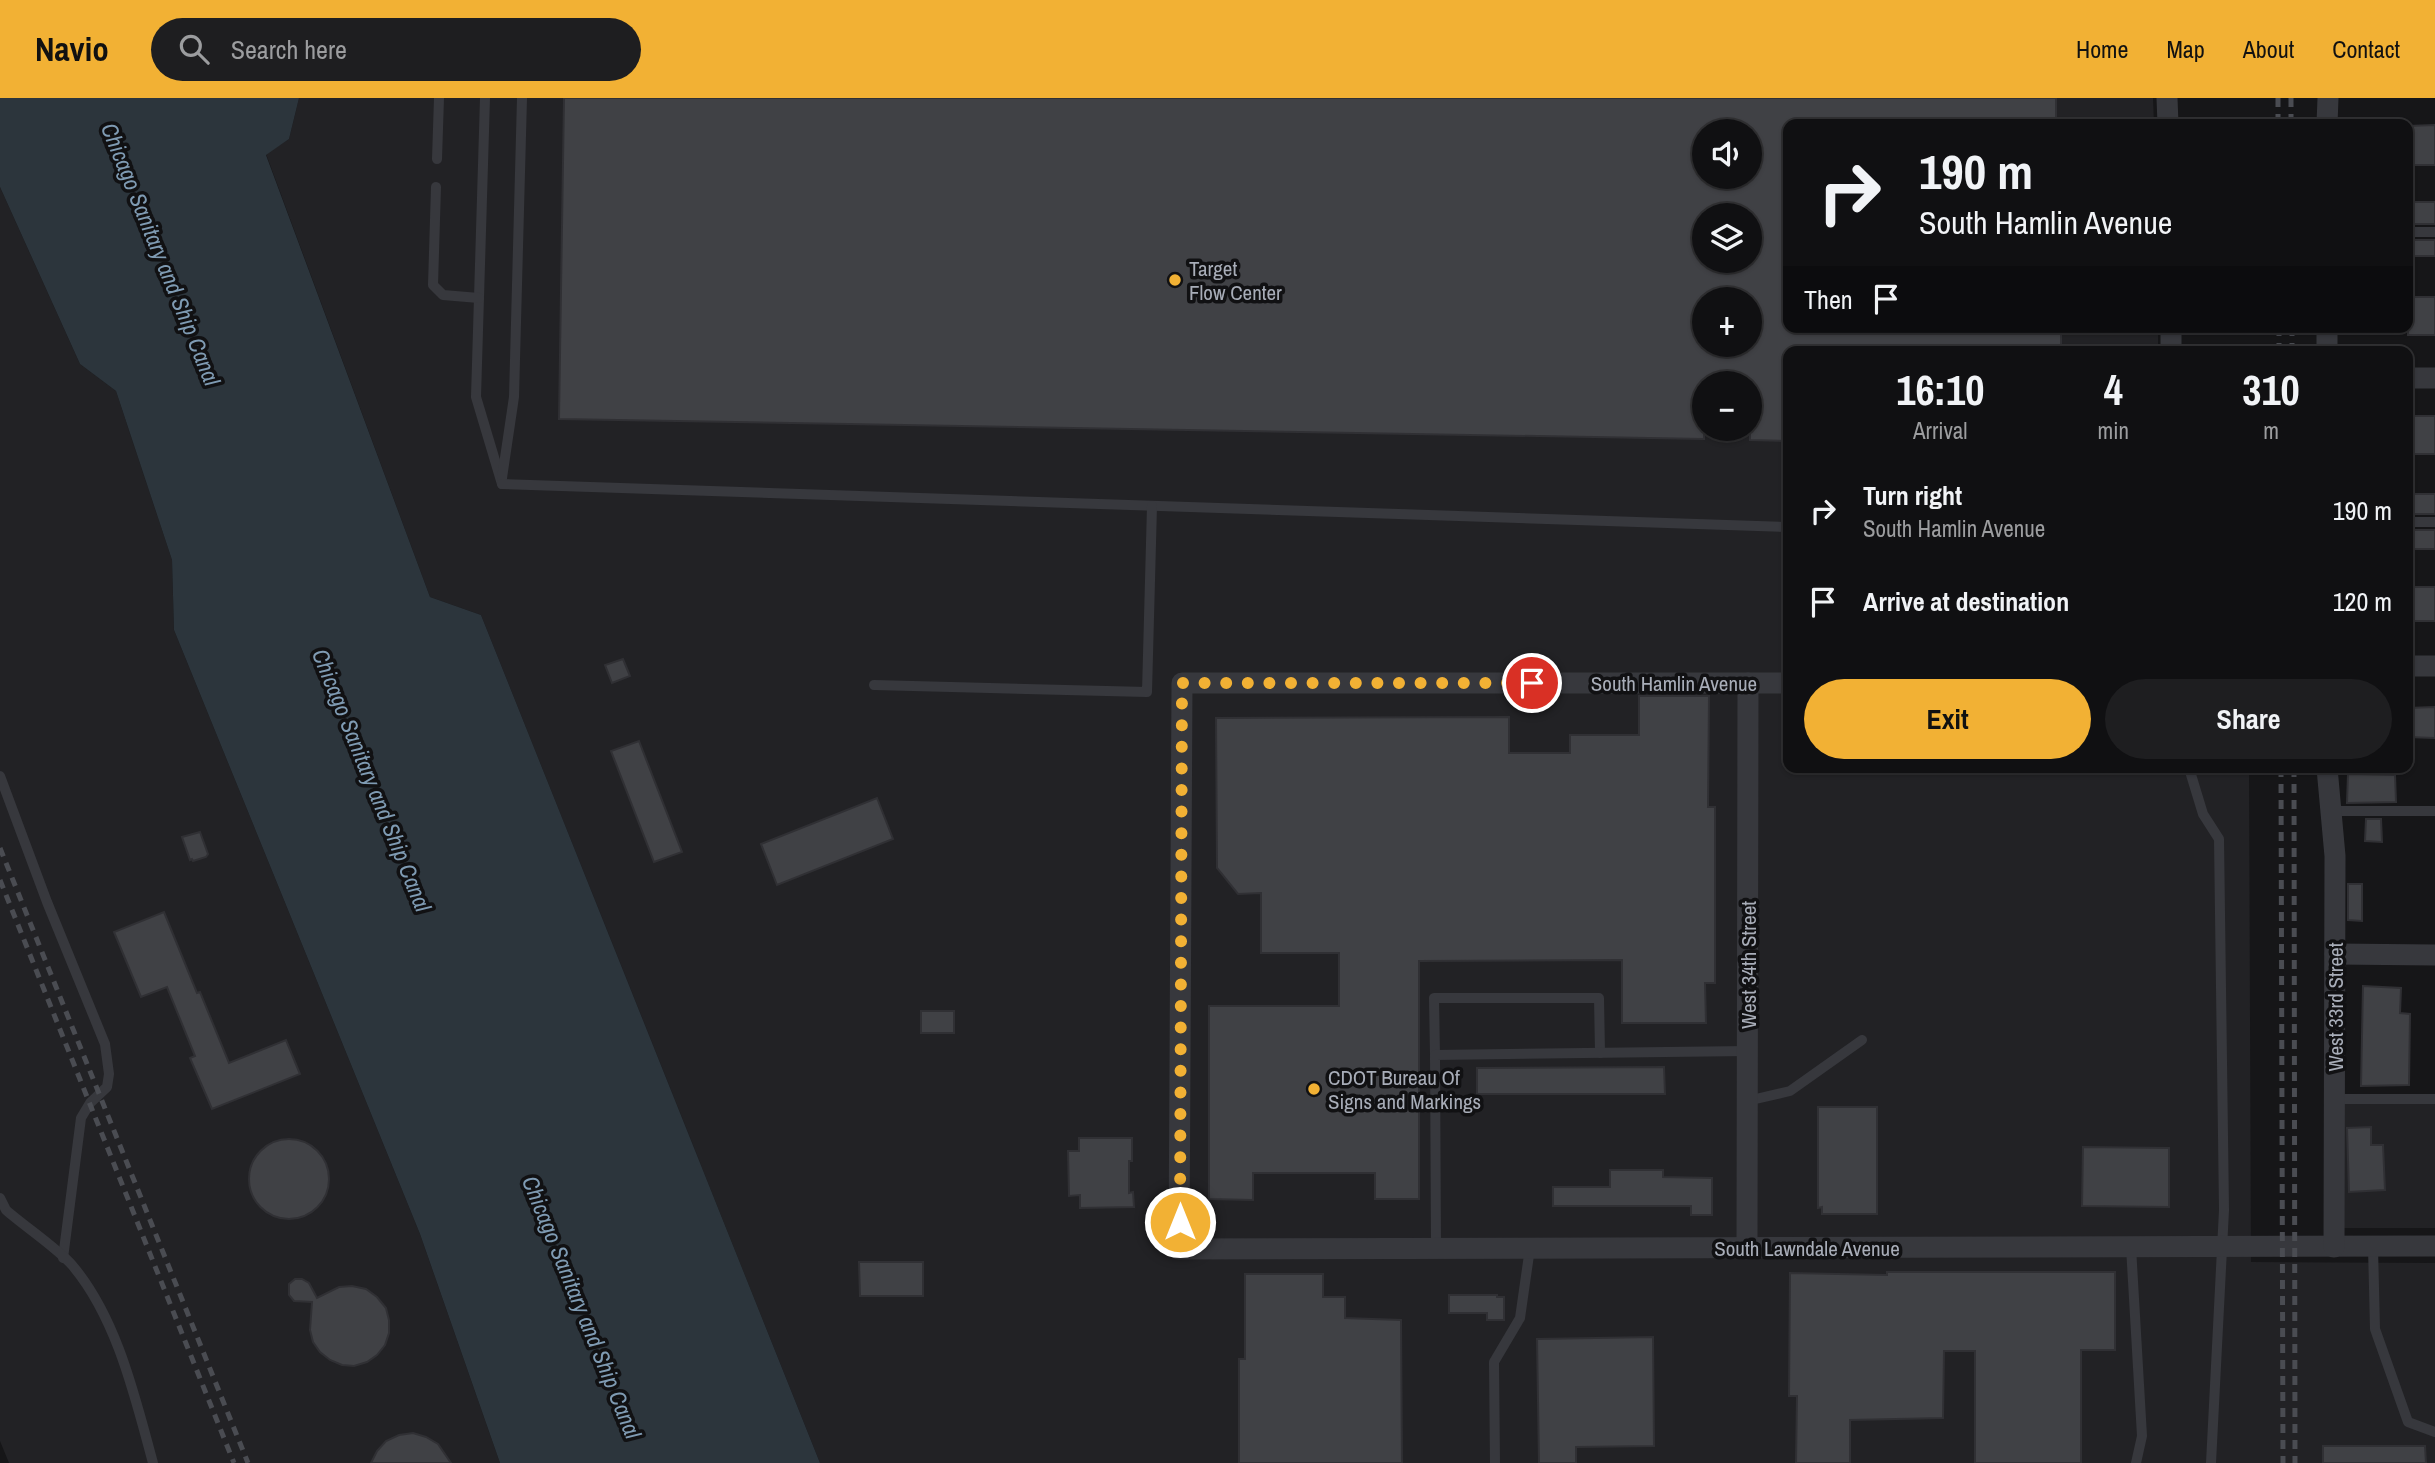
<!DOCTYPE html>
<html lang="en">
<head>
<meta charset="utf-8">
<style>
	:root { --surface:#101012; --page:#1e1e20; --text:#f1f3f6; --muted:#9c9d9f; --line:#303032; --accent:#f2b134 }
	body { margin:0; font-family:"Archivo Narrow",sans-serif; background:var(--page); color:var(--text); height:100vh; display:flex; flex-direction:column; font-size:26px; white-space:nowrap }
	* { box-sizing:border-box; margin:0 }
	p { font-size:23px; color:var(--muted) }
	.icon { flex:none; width:38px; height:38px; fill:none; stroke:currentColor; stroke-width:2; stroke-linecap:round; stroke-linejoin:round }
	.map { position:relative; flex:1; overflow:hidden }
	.side { position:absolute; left:1783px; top:248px; width:630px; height:427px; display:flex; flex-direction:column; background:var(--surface); border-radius:14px; box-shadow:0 2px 5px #0004,0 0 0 2px var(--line) }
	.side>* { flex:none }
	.guide { position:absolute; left:1783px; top:21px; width:630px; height:214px; border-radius:14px; box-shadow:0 2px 5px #0004,0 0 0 2px var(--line); background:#101012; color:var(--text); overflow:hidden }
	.controls { position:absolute; left:1692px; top:21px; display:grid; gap:14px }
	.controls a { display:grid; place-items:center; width:70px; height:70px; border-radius:50%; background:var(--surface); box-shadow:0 2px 5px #0004,0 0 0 2px var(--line); font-size:35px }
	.pin { position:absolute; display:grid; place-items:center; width:60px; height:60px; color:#fff; margin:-30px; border:4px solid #fff; border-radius:50%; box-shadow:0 2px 7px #0007 }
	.me { position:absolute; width:77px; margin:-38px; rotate:0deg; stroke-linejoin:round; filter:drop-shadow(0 0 5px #0008) }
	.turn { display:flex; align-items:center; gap:24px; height:147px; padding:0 21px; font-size:32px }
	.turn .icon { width:91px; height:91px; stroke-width:2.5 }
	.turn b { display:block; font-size:49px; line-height:60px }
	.then { display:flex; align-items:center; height:66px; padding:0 21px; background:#0003; gap:14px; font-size:26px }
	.eta { display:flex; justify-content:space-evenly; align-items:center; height:119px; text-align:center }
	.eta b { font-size:42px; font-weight:700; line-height:49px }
	.button { display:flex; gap:14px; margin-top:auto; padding:14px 21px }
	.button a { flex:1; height:80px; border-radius:42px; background:var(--accent); color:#111; font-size:28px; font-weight:700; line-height:80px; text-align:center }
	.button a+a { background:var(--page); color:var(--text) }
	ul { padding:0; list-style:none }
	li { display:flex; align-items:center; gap:21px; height:91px; padding:0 21px }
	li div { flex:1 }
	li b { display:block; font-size:26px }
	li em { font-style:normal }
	header { display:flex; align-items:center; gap:42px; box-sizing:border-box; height:98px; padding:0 35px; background:var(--accent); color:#111 }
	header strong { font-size:33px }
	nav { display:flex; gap:38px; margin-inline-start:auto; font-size:24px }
	.search { width:490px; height:63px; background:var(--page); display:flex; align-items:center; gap:18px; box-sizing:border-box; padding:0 24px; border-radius:38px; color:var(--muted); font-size:26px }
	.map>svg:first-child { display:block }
</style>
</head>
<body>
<header>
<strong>Navio</strong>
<div class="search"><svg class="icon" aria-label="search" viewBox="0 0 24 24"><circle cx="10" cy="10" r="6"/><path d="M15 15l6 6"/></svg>Search here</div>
<nav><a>Home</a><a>Map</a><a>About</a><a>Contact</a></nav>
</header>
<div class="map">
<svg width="2435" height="1365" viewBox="0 0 2435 1365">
	<rect width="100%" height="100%" fill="#161618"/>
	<g fill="#222225" fill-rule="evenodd">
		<path d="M299,0H2153L2154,26H1788V229H2158V254H1788V670H2249L2251,1164L2435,1165V1365H820L481,517L430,499L266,56L289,41ZM1704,33H1750V79H1704ZM1704,117H1750V163H1704ZM1704,201H1750V247H1704ZM1704,285H1750V331H1704Z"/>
		<path d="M0,89L80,266L116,293L172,462L174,532L420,1136L500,1365H9L0,1343Z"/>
		<path d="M2344,1001H2435V1130H2343Z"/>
	</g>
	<path fill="#2c353c" d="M0,0H299L289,41L266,57L430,499L481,517L820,1365H500L420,1136L174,532L172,462L116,293L80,266L0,89Z"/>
	<g fill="#404145" stroke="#303034" stroke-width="2" fill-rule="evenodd">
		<path d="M564,0H2056V26H1788V229H2061V254H1788V343L1750,342V285H1704V341L559,321ZM1704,33H1750V79H1704ZM1704,117H1750V163H1704ZM1704,201H1750V247H1704Z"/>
		<path d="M2435,27V67H2408V28Z"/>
		<rect x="2408" y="104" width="27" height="22"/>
		<rect x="2408" y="142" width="27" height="16"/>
		<rect x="2408" y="199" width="27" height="38"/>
		<rect x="2408" y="318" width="27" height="38"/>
		<rect x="2408" y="396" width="27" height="20"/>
		<rect x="2408" y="432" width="27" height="19"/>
		<rect x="2408" y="489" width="27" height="34"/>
		<path d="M623,561L630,578L612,585L605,567Z"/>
		<path d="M1639,598H1709L1708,709H1715V885H1705L1706,925H1622V862L1419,863V1101H1375V1075H1253V1102L1209,1101V908H1339V855H1261V795L1238,796L1217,770L1216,620L1509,619V655H1570V637H1639Z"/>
		<path d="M2435,609V640L2408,639V610Z"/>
		<path d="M639,643L682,754L654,764L611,653Z"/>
		<path d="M2348,676L2395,677L2396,704L2347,705Z"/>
		<path d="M877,700L893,741L777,787L761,746Z"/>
		<path d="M2366,721H2381L2382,744L2365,743Z"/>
		<path d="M200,734L208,756L206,759L193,763L192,761L190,762L182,739Z"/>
		<path d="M2348,786H2362V823L2348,822Z"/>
		<path d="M164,814L197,895L200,894L229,965L286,942L300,976L212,1011L190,960L195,958L167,889L141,899L114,834Z"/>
		<path d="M2363,888L2401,890L2400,915L2410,916L2409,987L2361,988Z"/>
		<rect x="921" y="913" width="33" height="22"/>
		<path d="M1664,969L1665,996H1477V970Z"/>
		<path d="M1818,1009H1877V1116H1822V1109L1818,1110Z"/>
		<path d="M2371,1029V1047H2383L2385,1092L2349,1094L2347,1030Z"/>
		<path d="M1079,1040H1132V1063H1129V1095L1133,1094L1134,1109L1080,1110V1097L1069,1098L1068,1053H1079Z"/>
		<circle cx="289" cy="1081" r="40"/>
		<path d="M2083,1049L2169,1050V1109L2082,1108Z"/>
		<path d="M1610,1072H1663V1079L1712,1080V1117H1691V1108H1553V1089H1610Z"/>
		<path d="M859,1164H923V1198H860Z"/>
		<path d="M1887,1174H2115V1252H2081V1365H1975V1253H1944L1943,1320L1850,1322V1365H1796L1797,1298H1789L1790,1175L1887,1177Z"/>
		<path d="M1245,1176H1323V1199H1345V1220L1401,1222L1402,1365H1239V1261H1245Z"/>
		<path d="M295,1181H302L309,1185L317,1200L339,1189L352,1188L366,1191L377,1199L386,1210L389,1222V1235L385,1247L377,1257L367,1264L354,1268L342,1267L330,1262L320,1254L313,1244L310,1232L312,1204L294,1203L289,1197V1186Z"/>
		<path d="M1449,1197H1497V1199H1504V1222H1487V1215H1449Z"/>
		<path d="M1653,1239L1654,1348L1576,1349V1365H1539L1537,1241Z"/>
		<path d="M413,1335L426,1339L438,1346L451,1365H371L377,1353L386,1343L399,1337Z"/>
		<path d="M2323,1348H2425L2426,1365H2323Z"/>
	</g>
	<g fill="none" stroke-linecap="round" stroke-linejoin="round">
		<g stroke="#37383d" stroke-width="10">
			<path d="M485,0L476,299L502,386"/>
			<path d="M437,61L439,0"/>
			<path d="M436,89L433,187L443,197L479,200"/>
			<path d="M2408,134H2435"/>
			<path d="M502,380L514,299L522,0"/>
			<path d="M502,386L1788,429"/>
			<path d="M2408,424H2435"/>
			<path d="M874,587L1147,594L1152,408"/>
			<path d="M2189,670L2203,716L2219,741L2224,1112L2211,1365"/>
			<path d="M0,678L47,804L105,946L109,976L107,989L90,1005L81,1020L63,1160"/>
			<path d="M2331,713H2435"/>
			<path d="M1435,957L1434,900H1599L1600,955"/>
			<path d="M2334,1001H2435"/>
			<path d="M1747,1003L1790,993L1862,942"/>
			<path d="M0,1100L6,1112C24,1128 57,1150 72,1167C117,1220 135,1299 153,1365"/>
			<path d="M2131,1149L2142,1338L2136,1365"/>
			<path d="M2373,1149L2375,1231L2408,1324L2435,1334"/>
			<path d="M1436,1150L1435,957L1748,953"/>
			<path d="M1495,1365L1494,1264L1520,1220L1530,1150"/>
		</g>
		<g stroke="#37383d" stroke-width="21">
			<path d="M2167,0L2168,26"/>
			<path d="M2327,26L2328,0"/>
			<path d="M2171,254V229"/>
			<path d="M2327,254V229"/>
			<path d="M2408,280H2435"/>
			<path d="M2408,568H2435"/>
			<path d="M1788,585H1182L1179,1151L2435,1148"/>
			<path d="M2327,670L2335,758L2334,1149"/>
			<path d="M2335,856L2435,857"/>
			<path d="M1747,1150L1748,585"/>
		</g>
		<g stroke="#4a4c52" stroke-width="5" stroke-dasharray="9 7" stroke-linecap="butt">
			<path d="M2278,0V26"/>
			<path d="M2291,0V26"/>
			<path d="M2279,229V254"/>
			<path d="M2292,229V254"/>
			<path d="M2281,670L2283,1365"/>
			<path d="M2294,670L2295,1365"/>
			<path d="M0,750L248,1365"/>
			<path d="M0,782L234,1365"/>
		</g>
	</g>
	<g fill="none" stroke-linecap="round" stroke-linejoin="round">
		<path stroke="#f2b134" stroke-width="12" stroke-dasharray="0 21.6" d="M1180,1124L1182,585H1532"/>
	</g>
	<g fill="#f2b134" stroke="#111113" stroke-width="2.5">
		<circle cx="1175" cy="182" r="7"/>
		<circle cx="1314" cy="991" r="7"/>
	</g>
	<g text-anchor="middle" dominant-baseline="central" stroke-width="7" stroke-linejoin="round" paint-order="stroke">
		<g font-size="21" fill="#a8adb8" stroke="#111113" text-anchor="start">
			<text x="1189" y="170">Target<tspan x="1189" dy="24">Flow Center</tspan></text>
			<text x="1328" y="979">CDOT Bureau Of<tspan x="1328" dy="24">Signs and Markings</tspan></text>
		</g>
		<g font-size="21" fill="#a8adb8" stroke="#111113">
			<text x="1674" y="585">South Hamlin Avenue</text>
			<text transform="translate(1748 867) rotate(-90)">West 34th Street</text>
			<text transform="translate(2335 909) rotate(-90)">West 33rd Street</text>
			<text x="1807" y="1150">South Lawndale Avenue</text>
		</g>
		<g font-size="23" font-style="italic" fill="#7f9bb3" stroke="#111113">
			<text transform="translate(161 156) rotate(68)">Chicago Sanitary and Ship Canal</text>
			<text transform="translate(372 682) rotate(68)">Chicago Sanitary and Ship Canal</text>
			<text transform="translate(582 1209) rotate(68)">Chicago Sanitary and Ship Canal</text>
		</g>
	</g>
</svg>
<div class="controls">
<a><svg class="icon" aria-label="sound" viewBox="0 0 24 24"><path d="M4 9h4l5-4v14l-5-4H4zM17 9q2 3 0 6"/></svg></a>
<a><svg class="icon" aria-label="layers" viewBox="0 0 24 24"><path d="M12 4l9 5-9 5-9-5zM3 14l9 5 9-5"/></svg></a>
<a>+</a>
<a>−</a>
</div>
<div class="pin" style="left:1532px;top:585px;background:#d93025"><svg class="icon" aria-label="arrive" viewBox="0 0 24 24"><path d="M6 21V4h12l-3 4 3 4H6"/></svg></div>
<svg class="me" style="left:1180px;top:1124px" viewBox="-20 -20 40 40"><circle r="17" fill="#f2b134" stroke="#fff" stroke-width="3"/><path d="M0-11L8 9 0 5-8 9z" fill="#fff"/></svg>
<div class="guide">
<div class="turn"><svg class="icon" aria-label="right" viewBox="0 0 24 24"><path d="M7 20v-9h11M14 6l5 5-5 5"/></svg><div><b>190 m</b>South Hamlin Avenue</div></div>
<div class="then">Then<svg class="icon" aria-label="arrive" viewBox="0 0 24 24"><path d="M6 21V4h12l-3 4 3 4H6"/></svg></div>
</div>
<section class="side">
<div class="eta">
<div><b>16:10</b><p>Arrival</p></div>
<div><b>4</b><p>min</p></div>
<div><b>310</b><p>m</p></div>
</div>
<ul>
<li><svg class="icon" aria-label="right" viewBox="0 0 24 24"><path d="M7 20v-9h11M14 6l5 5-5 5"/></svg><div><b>Turn right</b><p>South Hamlin Avenue</p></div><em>190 m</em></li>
<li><svg class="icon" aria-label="arrive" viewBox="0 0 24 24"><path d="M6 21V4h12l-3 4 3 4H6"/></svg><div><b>Arrive at destination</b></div><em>120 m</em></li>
</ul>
<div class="button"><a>Exit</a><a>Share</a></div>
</section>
</div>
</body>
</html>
